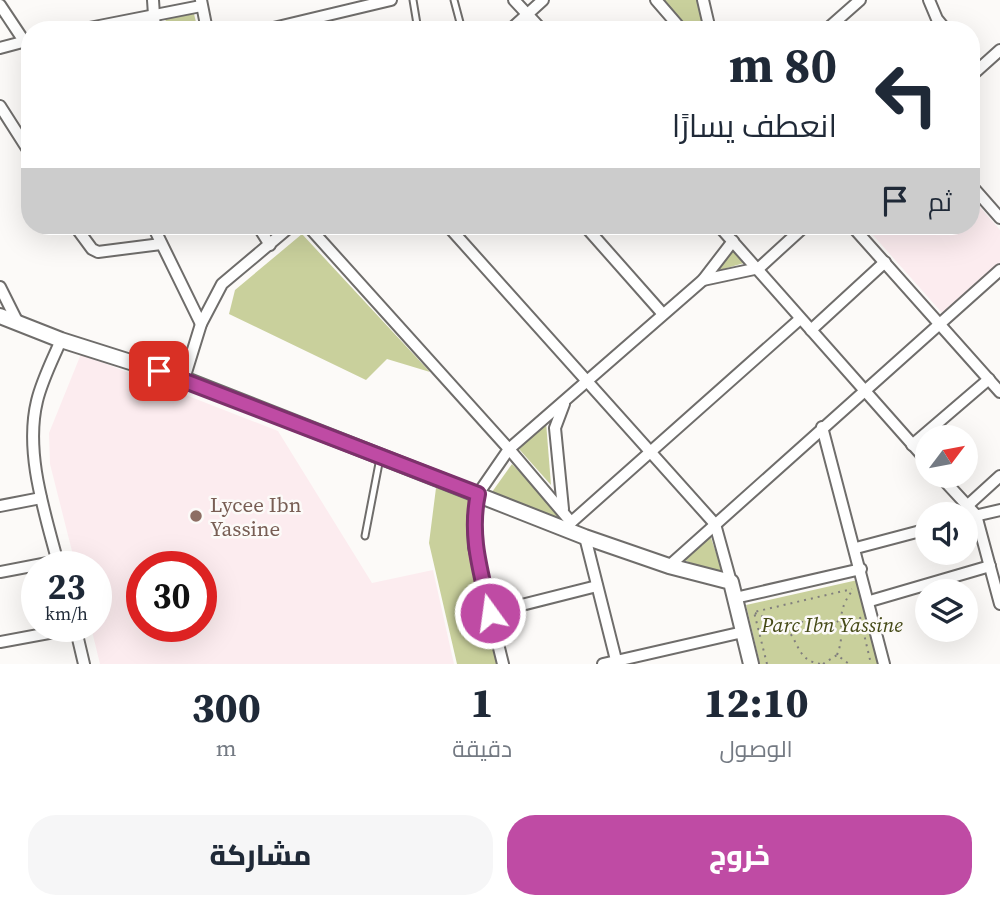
<!DOCTYPE html>
<html lang="ar">
<head>
<meta charset="utf-8">
<style>
	:root { --surface:#fff; --page:#f6f6f7; --text:#1f2937; --muted:#747a83; --accent:#bf4ba4 }
	body { margin:0; font-family:"Source Serif 4",Cairo,serif; background:var(--page); color:var(--text); direction:rtl; height:100vh; display:flex; flex-direction:column; font-size:26px; white-space:nowrap }
	* { box-sizing:border-box; margin:0 }
	p { font-size:23px; color:var(--muted) }
	.icon { flex:none; width:38px; height:38px; fill:none; stroke:currentColor; stroke-width:2; stroke-linecap:round; stroke-linejoin:round }
	.map { position:relative; height:664px; overflow:hidden; direction:ltr }
	.sheet { display:flex; flex-direction:column; background:var(--surface); flex:1 }
	.sheet>* { flex:none }
	.hud { position:absolute; left:21px; top:21px; width:959px; height:214px; border-radius:28px; box-shadow:0 7px 28px #0002; direction:rtl; background:#fff; color:var(--text); overflow:hidden }
	.needle { width:46px; rotate:58deg }
	.fabs { position:absolute; left:915px; top:425px; display:grid; gap:14px }
	.fabs a { display:grid; place-items:center; width:63px; height:63px; border-radius:50%; background:var(--surface); box-shadow:0 7px 28px #0002; font-size:35px }
	.speed { position:absolute; left:21px; top:551px; display:flex; gap:14px; font-size:35px; font-weight:700; text-align:center }
	.speed>* { display:grid; place-content:center; width:91px; height:91px; border-radius:50%; background:var(--surface); box-shadow:0 7px 28px #0002; line-height:1 }
	.speed small { font-size:18px; font-weight:400 }
	.speed .limit { border:10px solid #d22; background:#fff; color:#111 }
	.pin { position:absolute; display:grid; place-items:center; width:60px; height:60px; color:#fff; margin:-30px; border-radius:14px; box-shadow:0 4px 10px #0006 }
	.me { position:absolute; width:77px; margin:-38px; rotate:346deg; stroke-linejoin:round; filter:drop-shadow(0 0 5px #0008) }
	.turn { display:flex; align-items:center; gap:24px; height:147px; padding:0 28px; font-size:32px }
	.turn .icon { width:91px; height:91px; stroke-width:2.5 }
	.turn b { display:block; font-size:49px; line-height:60px }
	.then { display:flex; align-items:center; height:66px; padding:0 28px; background:#0003; gap:14px; font-size:26px }
	.eta { display:flex; justify-content:space-evenly; align-items:center; height:119px; text-align:center }
	.eta b { font-size:42px; font-weight:800; line-height:49px }
	.primary-button { display:flex; gap:14px; margin-top:auto; padding:14px 28px }
	.primary-button a { flex:1; height:80px; border-radius:28px; background:var(--accent); color:#fff; font-size:28px; font-weight:800; line-height:80px; text-align:center }
	.primary-button a+a { background:var(--page); color:var(--text) }
	.map>svg:first-child { display:block }
</style>
</head>
<body>
<div class="map">
<svg width="1000" height="664" viewBox="0 0 1000 664">
	<rect width="100%" height="100%" fill="#fcfaf8"/>
	<g fill="#fcecef" fill-rule="evenodd">
		<path d="M971,197L1000,230V264L943,314L865,226H971Z"/>
		<path d="M81,354L278,431L372,583L433,570L454,664H100L91,627L96,626V567H76L50,464L49,433ZM142,567H201V626H142Z"/>
	</g>
	<g fill="#c9d09c">
		<path d="M662,0H698L705,30H688Z"/>
		<path d="M194,14L198,30H163L166,19Z"/>
		<path d="M302,234L430,372L387,359L366,380L229,314L235,290Z"/>
		<path d="M733,251L744,263L713,272Z"/>
		<path d="M546,422L551,485L519,449Z"/>
		<path d="M512,464L559,513L557,518L492,492Z"/>
		<path d="M436,488L473,498L468,541L498,664H457L429,543Z"/>
		<path d="M710,535L722,570L718,574L684,560Z"/>
		<path d="M862,579L882,664H760L746,605Z"/>
	</g>
	<g fill="none" stroke-linecap="round" stroke-linejoin="round">
		<g stroke="#6f6d6b" stroke-width="9">
			<g id="lane">
				<path d="M413,0L418,30"/>
				<path d="M454,0L462,30"/>
				<path d="M365,536L380,458"/>
			</g>
		</g>
		<g stroke="#6f6d6b" stroke-width="14">
			<g id="street">
				<path d="M153,0L155,30"/>
				<path d="M201,0L207,30"/>
				<path d="M514,0L542,30"/>
				<path d="M656,0L682,30"/>
				<path d="M703,0L710,30"/>
				<path d="M929,0L937,19L946,30"/>
				<path d="M0,5L24,41"/>
				<path d="M79,30L201,6"/>
				<path d="M265,30L391,0"/>
				<path d="M510,30L543,0"/>
				<path d="M826,30L860,0"/>
				<path d="M0,48L30,40"/>
				<path d="M971,76L1000,50"/>
				<path d="M0,106L30,153"/>
				<path d="M971,185L1000,218"/>
				<path d="M75,226L92,249L98,252L161,244"/>
				<path d="M153,226L201,324"/>
				<path d="M258,226L270,245"/>
				<path d="M308,226L509,449L571,522"/>
				<path d="M448,226L715,524L731,582"/>
				<path d="M585,226L662,313"/>
				<path d="M719,226L928,462"/>
				<path d="M852,226L1000,392"/>
				<path d="M703,280L759,268L805,226"/>
				<path d="M0,287L18,323"/>
				<path d="M811,330L885,262"/>
				<path d="M184,379L201,324L222,284L291,226"/>
				<path d="M822,427L884,664"/>
				<path d="M912,445L989,379"/>
				<path d="M940,476L976,515L1000,604"/>
				<path d="M0,506L41,498"/>
				<path d="M967,506L1000,476"/>
				<path d="M563,509L555,428L564,404"/>
				<path d="M966,518L1000,510"/>
				<path d="M567,526L800,319"/>
				<path d="M585,537L617,664"/>
				<path d="M856,548L928,529"/>
				<path d="M669,566L1000,270"/>
				<path d="M59,567C46,516 24,454 37,401C42,380 53,359 61,340"/>
				<path d="M0,572L58,561"/>
				<path d="M735,598L861,569"/>
				<path d="M870,601L990,566"/>
				<path d="M490,613L597,586"/>
				<path d="M75,626L84,664"/>
				<path d="M0,642L76,628"/>
				<path d="M503,664L474,547L473,519L478,494L509,449L703,280L733,241"/>
				<path d="M603,664L743,632"/>
			</g>
		</g>
		<g stroke="#6f6d6b" stroke-width="18">
			<path id="secondary" d="M0,316L61,340L184,379L585,537L669,566L731,582L751,664"/>
		</g>
		<g stroke="#807e7d" stroke-width="2" stroke-dasharray="2 5" stroke-linecap="butt">
			<path d="M755,613C765,618 784,624 790,633C800,648 800,661 821,664"/>
			<path d="M860,617L871,664"/>
			<path d="M790,631L802,622L827,632L838,621"/>
			<path d="M837,655C848,627 832,618 852,591"/>
			<path d="M767,664L754,612L852,589"/>
			<path d="M823,664L837,655L849,664"/>
		</g>
		<use href="#lane" stroke="#fff" stroke-width="5"/>
		<use href="#street" stroke="#fff" stroke-width="10"/>
		<use href="#secondary" stroke="#fff" stroke-width="14"/>
	</g>
	<g fill="none" stroke-linecap="round" stroke-linejoin="round">
		<g stroke="#7c316b" stroke-width="18">
			<path id="route" d="M159,371L478,494C469,536 481,572 490,613"/>
		</g>
		<use href="#route" stroke="#bf4ba4" stroke-width="12"/>
	</g>
	<circle fill="#8d6e63" stroke="#fcfaf8" stroke-width="2.5" cx="196" cy="516" r="7"/>
	<g text-anchor="middle" dominant-baseline="central" stroke-width="5" stroke-linejoin="round" paint-order="stroke">
		<g font-size="21" fill="#785e54" stroke="#fcfaf8" text-anchor="start">
			<text x="210" y="504">Lycee Ibn<tspan x="210" dy="24">Yassine</tspan></text>
		</g>
		<g font-size="21" font-style="italic" fill="#454a16" stroke="#fcfaf8">
			<text x="832" y="624">Parc Ibn Yassine</text>
		</g>
	</g>
</svg>
<div class="fabs">
<a><svg class="needle" viewBox="-14 -14 28 28"><path d="M0-13l5 13h-10z" fill="#e53935"/><path d="M0 13l5-13h-10z" fill="#747a83"/></svg></a>
<a><svg class="icon" aria-label="sound" viewBox="0 0 24 24"><path d="M4 9h4l5-4v14l-5-4H4zM17 9q2 3 0 6"/></svg></a>
<a><svg class="icon" aria-label="layers" viewBox="0 0 24 24"><path d="M12 4l9 5-9 5-9-5zM3 14l9 5 9-5"/></svg></a>
</div>
<div class="speed"><div>23<small>km/h</small></div><div class="limit">30</div></div>
<div class="pin" style="left:159px;top:371px;background:#d93025"><svg class="icon" aria-label="arrive" viewBox="0 0 24 24"><path d="M6 21V4h12l-3 4 3 4H6"/></svg></div>
<svg class="me" style="left:490px;top:613px" viewBox="-20 -20 40 40"><circle r="17" fill="#bf4ba4" stroke="#fff" stroke-width="3"/><path d="M0-11L8 9 0 5-8 9z" fill="#fff"/></svg>
<div class="hud">
<div class="turn"><svg class="icon" aria-label="left" viewBox="0 0 24 24"><path d="M17 20v-9H6M10 6l-5 5 5 5"/></svg><div><b>80 m</b>انعطف يسارًا</div></div>
<div class="then">ثم<svg class="icon" aria-label="arrive" viewBox="0 0 24 24"><path d="M6 21V4h12l-3 4 3 4H6"/></svg></div>
</div>
</div>
<section class="sheet">
<div class="eta">
<div><b>12:10</b><p>الوصول</p></div>
<div><b>1</b><p>دقيقة</p></div>
<div><b>300</b><p>m</p></div>
</div>
<div class="primary-button"><a>خروج</a><a>مشاركة</a></div>
</section>
</body>
</html>
